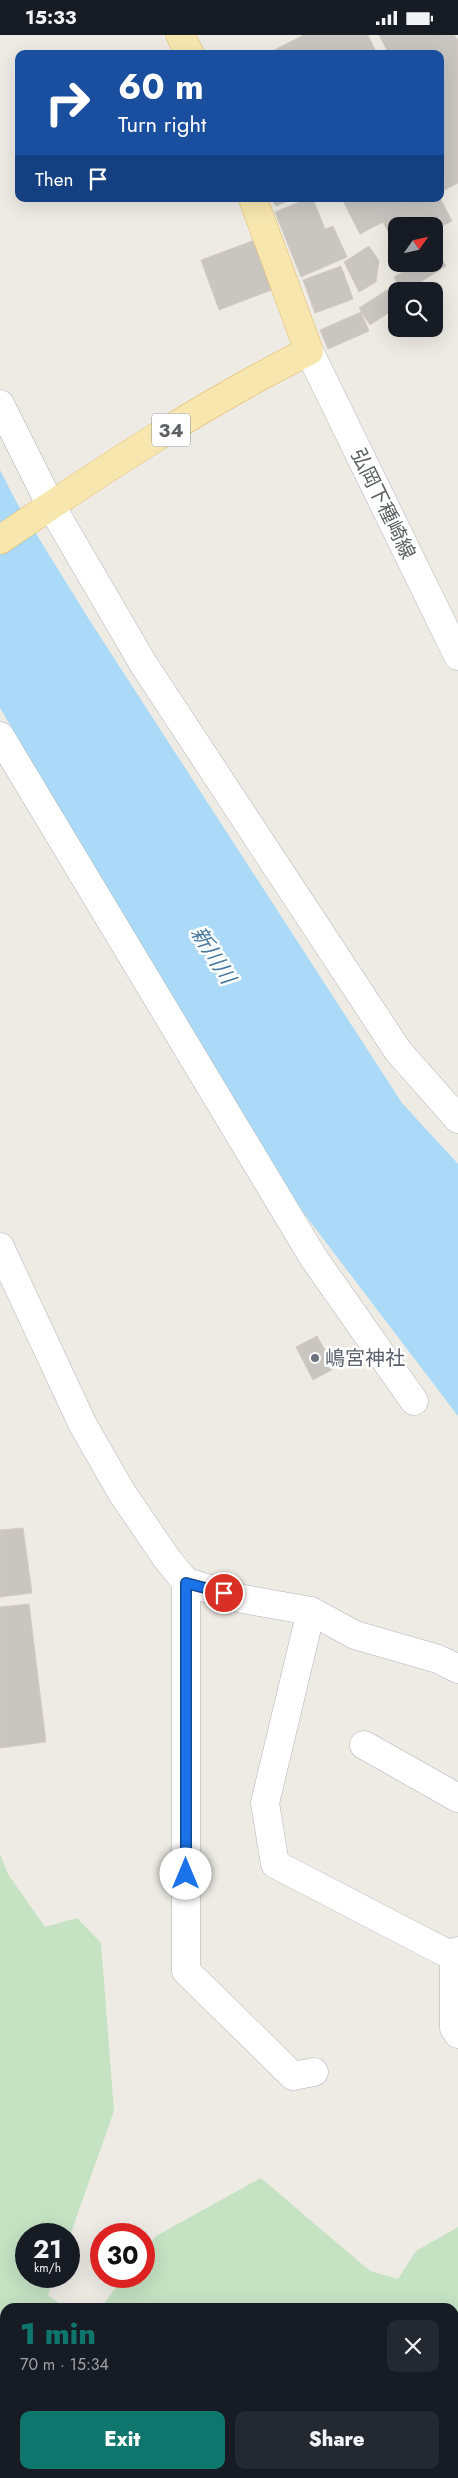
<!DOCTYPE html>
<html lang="en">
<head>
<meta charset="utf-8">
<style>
	:root { --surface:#171b24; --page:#242831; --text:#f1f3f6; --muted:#9ea1a6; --accent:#0f766e }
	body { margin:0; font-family:Jost,"Noto Sans JP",sans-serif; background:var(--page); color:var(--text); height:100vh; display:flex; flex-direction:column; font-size:19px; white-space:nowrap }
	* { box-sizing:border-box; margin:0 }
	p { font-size:16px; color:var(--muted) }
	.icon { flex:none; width:28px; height:28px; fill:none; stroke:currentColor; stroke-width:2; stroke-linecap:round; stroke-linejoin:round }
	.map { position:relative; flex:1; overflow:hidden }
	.drawer { position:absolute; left:0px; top:2268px; width:459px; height:176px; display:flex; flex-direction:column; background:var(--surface); border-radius:15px 15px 0 0; box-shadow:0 5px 20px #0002 }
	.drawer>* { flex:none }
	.guide { position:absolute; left:15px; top:15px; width:429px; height:152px; border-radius:10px; box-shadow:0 5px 20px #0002; background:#1a4fa0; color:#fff; overflow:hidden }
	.needle { width:32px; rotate:56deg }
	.controls { position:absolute; left:388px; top:182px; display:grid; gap:10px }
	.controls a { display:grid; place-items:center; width:55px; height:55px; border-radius:10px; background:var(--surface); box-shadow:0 5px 20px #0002; font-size:25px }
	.speed { position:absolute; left:15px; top:2188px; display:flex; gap:10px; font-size:25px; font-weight:700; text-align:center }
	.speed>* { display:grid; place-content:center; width:65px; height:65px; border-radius:50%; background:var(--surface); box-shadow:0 5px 20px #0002; line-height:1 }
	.speed small { font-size:12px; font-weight:400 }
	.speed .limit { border:8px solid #d22; background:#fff; color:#111 }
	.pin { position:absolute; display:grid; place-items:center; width:42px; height:42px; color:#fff; margin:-21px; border:2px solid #fff; border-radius:50%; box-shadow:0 1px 5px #0007 }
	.me { position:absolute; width:55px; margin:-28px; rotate:0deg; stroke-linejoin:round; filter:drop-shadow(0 0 4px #0008) }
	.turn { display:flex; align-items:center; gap:18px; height:105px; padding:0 20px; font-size:22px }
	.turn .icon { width:65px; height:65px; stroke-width:2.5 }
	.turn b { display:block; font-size:35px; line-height:42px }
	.then { display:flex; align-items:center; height:48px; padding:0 20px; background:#0003; gap:10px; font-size:19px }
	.round { display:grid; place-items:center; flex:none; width:52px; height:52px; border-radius:10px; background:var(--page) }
	.head { display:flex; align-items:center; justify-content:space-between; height:85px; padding:0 20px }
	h1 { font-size:30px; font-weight:800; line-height:38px; color:var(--accent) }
	.button { display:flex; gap:10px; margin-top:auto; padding:10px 20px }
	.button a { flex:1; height:58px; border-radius:10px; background:var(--accent); color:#fff; font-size:20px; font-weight:800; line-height:58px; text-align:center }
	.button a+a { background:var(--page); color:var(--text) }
	.status { display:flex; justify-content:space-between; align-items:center; height:35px; padding:0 25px; background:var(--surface); direction:ltr }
	.status svg { height:14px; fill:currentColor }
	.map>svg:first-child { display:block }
</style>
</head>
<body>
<div class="status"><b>15:33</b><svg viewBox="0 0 49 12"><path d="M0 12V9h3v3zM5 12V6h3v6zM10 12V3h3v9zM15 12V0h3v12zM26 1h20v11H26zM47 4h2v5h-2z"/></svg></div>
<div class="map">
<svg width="458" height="2443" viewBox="0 0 458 2443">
	<rect width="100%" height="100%" fill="#edebe4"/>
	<path fill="#c5e2c3" d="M0,1819L8,1839L45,1892L77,1883L101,1908L114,2076L69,2203V2199H26V2241H55L48,2260L64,2272H5V2439H454V2272H101L125,2241H144V2217L156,2201L261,2143L370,2236L398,2244L416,2216L458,2192V2443H0Z"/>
	<path fill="#aadaf7" d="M0,435L17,468L90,586L402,1068L458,1129V1381L293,1164L0,673Z"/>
	<g fill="#c9c5c1" stroke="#d1ccc3">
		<path d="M304,0H368L377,19H266Z"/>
		<path d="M379,0H454L458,5V148L440,157V19H389Z"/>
		<path d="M440,163L452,186L434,195V191H396V212L383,187L360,199L342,164Z"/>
		<path d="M271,164H292L276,171Z"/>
		<path d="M307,164H313L325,194L333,191L347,222L301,242L275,177Z"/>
		<path d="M255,205L274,254L219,275L201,225Z"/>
		<path d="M369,211L379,226L376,247L359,257L344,227Z"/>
		<path d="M436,215L446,231L406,256H402L394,242L415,229H434V217Z"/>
		<path d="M341,231L353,264L315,278L303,245Z"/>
		<path d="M392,252L396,259V273L370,290L359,273Z"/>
		<path d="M361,277L369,296L328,314L320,295Z"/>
		<path d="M317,1301L335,1333L313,1345L296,1312Z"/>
		<path d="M23,1493L32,1558L0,1562V1495Z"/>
		<path d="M29,1569L46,1707L0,1713V1572Z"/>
	</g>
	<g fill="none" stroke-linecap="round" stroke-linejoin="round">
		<g stroke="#b1b5b8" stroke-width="29">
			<g id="minor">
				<path d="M0,369L50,469L144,630L398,1016L458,1084"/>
				<path d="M0,701L313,1222L414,1366"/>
				<path d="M0,1212L83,1390L122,1458L167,1524L186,1547L243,1564L311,1576L355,1600L438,1624L458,1634"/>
				<path d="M186,1547V1936L293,2041L314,2037"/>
				<path d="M364,1710L458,1763"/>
				<path d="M458,1916L454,1922V1993L458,1999"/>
			</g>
		</g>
		<g stroke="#b1b5b8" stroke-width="29">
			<path id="tertiary" d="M311,1576L265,1768L275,1829L454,1922"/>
		</g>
		<g stroke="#b1b4b8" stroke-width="29">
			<path id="secondary" d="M309,316L458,621"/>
		</g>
		<g stroke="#e4b966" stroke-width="29">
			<g id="primary">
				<path d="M180,0L190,19"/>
				<path d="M0,505C98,438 203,369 309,316L253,164"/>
			</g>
		</g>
		<use href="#minor" stroke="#fff" stroke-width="28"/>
		<use href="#tertiary" stroke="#fff" stroke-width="28"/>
		<use href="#secondary" stroke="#fff" stroke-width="28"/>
		<use href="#primary" stroke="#f7e7af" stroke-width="28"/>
	</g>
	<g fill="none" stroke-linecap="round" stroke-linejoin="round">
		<g stroke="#114b97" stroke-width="12">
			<path id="route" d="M186,1839V1548L224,1558"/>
		</g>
		<use href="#route" stroke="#1a73e8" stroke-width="9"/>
	</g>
	<circle fill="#6b7280" stroke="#fff" stroke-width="2" cx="315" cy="1323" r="5"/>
	<g text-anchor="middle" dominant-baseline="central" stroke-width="5" stroke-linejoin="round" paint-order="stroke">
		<rect fill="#fff" stroke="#8d9092" stroke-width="1" x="152" y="378.5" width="38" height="33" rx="4"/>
		<g font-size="19" font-weight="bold" fill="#5c6063">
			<text x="171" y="395">34</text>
		</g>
		<g font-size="20" fill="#5c6063" stroke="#fff">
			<text transform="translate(383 469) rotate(64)">弘岡下種崎線</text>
		</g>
		<g font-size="20" fill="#5b616d" stroke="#fff" text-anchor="start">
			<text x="325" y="1323">嶋宮神社</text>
		</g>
		<g font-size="21" font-style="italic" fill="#46779f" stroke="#fff">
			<text transform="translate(213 920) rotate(58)">新川川</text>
		</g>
	</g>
</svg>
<div class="controls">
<a><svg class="needle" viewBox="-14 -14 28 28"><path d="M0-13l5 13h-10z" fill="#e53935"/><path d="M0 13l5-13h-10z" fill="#9ea1a6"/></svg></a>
<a><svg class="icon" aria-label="search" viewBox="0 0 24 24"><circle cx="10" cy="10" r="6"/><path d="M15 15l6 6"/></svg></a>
</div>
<div class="speed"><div>21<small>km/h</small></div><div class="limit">30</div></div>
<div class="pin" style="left:224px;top:1558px;background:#d93025"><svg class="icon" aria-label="arrive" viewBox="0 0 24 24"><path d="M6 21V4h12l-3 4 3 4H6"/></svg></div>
<svg class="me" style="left:186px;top:1839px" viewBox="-20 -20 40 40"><circle r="19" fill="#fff"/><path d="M0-13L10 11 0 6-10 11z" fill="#1a73e8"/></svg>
<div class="guide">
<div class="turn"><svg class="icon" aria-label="right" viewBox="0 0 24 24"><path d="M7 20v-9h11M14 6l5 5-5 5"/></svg><div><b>60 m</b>Turn right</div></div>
<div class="then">Then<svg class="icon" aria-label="arrive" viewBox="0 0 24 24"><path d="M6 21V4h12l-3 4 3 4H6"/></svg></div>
</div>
<section class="drawer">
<div class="head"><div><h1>1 min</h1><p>70 m · 15:34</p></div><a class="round"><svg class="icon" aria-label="close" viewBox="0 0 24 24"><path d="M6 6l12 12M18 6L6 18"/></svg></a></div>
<div class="button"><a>Exit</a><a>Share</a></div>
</section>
</div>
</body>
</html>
